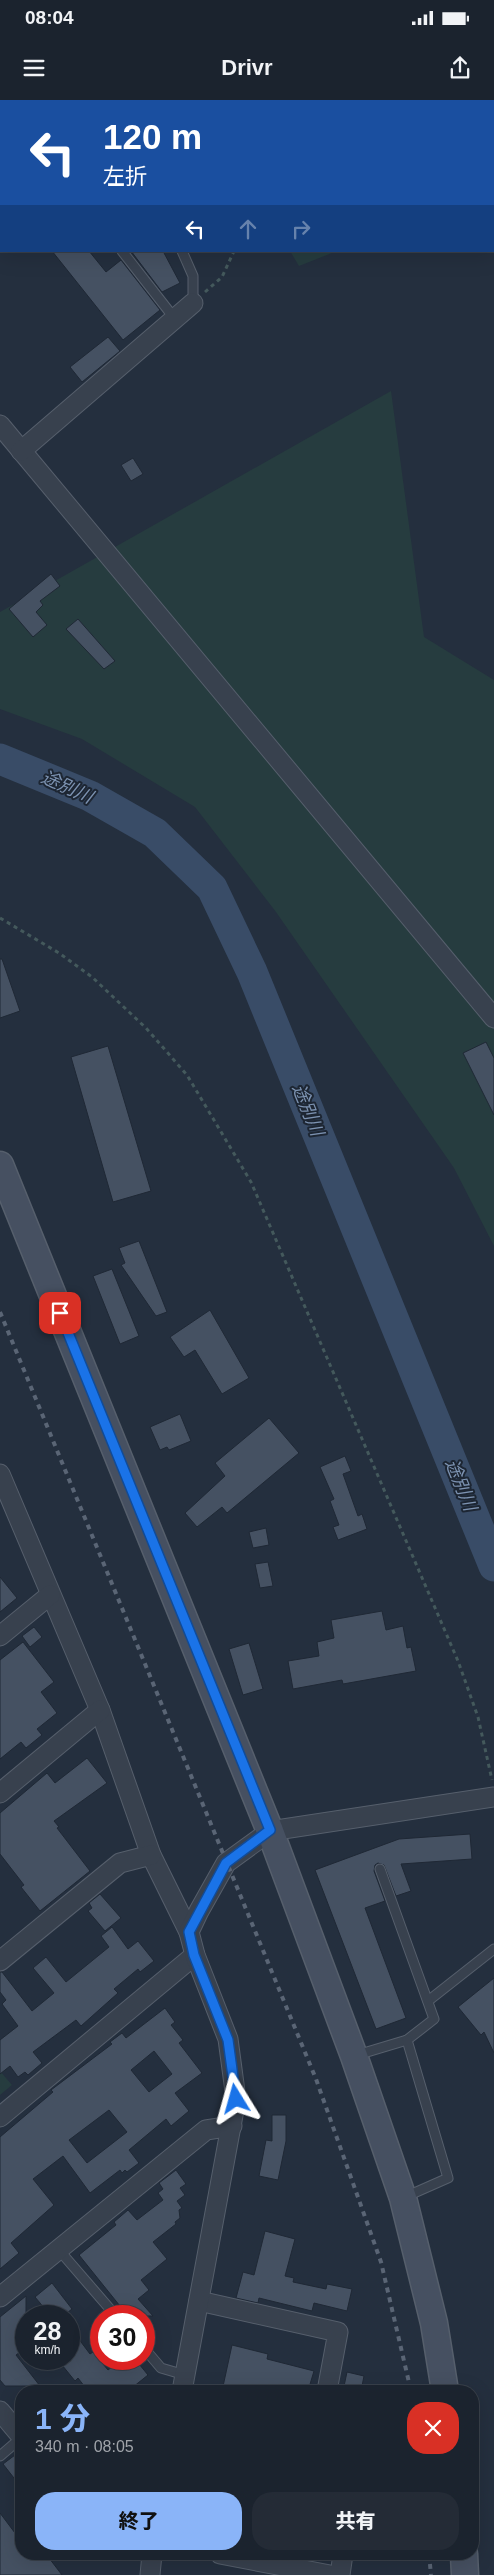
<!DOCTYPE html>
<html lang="ja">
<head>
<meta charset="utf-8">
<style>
	:root { --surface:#1b232e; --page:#242b36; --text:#f1f3f6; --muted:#a0a4aa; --line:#39404a; --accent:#8ab4f8 }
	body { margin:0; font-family:Helvetica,"Noto Sans JP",sans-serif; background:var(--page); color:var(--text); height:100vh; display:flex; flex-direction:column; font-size:19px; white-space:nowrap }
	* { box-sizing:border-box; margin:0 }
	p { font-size:16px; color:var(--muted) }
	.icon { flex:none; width:28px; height:28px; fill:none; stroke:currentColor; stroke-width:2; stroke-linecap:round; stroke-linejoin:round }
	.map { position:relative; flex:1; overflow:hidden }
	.sheet { position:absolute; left:15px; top:2285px; width:464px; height:175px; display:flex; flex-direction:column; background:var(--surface); border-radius:20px; box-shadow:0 5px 20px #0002,0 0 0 1px var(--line) }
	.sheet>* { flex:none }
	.guide { position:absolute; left:0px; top:0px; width:495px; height:152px; box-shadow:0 5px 20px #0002,0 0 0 1px var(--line); background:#1a4fa0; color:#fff; overflow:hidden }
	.speed { position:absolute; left:15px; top:2205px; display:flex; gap:10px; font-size:25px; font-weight:700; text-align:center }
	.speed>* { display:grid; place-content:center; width:65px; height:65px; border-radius:50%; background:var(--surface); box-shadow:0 5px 20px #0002,0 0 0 1px var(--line); line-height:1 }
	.speed small { font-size:12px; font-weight:400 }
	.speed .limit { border:8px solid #d22; background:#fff; color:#111 }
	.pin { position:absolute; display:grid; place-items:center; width:42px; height:42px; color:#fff; margin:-21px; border-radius:10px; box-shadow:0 2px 8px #0006 }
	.me { position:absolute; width:55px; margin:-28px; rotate:352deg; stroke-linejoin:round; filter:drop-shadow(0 0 4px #0008) }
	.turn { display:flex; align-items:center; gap:18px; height:105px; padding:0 20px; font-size:22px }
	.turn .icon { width:65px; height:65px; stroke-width:2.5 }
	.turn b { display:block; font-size:35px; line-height:42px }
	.lanes { display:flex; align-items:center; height:48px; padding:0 20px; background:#0003; justify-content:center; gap:25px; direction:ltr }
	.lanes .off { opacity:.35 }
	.round { display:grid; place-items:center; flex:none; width:52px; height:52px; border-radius:20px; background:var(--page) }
	.head { display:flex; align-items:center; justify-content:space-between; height:85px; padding:0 20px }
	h1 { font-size:30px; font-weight:800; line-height:38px; color:var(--accent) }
	.button { display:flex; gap:10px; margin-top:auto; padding:10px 20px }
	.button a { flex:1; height:58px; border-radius:20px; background:var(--accent); color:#111; font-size:20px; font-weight:800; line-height:58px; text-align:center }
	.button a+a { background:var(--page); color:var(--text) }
	.status { display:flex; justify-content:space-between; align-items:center; height:35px; padding:0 25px; background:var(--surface); direction:ltr }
	.status svg { height:14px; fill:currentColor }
	header { display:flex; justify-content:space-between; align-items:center; height:65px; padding:0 20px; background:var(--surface); font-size:22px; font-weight:800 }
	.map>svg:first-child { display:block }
</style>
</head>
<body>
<div class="status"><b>08:04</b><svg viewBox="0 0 49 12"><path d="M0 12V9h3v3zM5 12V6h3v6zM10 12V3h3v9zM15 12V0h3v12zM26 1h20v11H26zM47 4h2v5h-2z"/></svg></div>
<header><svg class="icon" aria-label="menu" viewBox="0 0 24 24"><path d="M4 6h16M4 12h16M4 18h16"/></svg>Drivr<svg class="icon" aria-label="share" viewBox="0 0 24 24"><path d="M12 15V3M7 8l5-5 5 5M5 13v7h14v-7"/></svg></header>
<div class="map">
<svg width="494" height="2475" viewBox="0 0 494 2475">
	<rect width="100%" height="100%" fill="#242f3e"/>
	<g fill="#263c3f">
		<path d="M240,0H494V146V1Z"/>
		<path d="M290,151H337L299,166Z"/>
		<path d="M391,291L424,537L494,580V1146L454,1068L276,812L195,707L82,639L0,609V512Z"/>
		<path d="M0,1971L12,1985L0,1995Z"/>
	</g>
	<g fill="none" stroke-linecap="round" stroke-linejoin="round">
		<path stroke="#394c67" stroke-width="31" d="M0,659L90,696L155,733L212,788L252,872L494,1466"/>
	</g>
	<g fill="#455162" stroke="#1f2835" fill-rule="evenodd">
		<path d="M52,151H89L106,172L121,160L160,210L123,240Z"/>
		<path d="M131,151H163L180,183L162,192Z"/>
		<path d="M108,237L120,251L82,282L70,267Z"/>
		<path d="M133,358L143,374L131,381L121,365Z"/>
		<path d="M51,474L60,486L40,501L43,505L36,512L47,525L33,537L9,509Z"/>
		<path d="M78,519L115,561L104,569L66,529Z"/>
		<path d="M0,859H2L20,911L0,918Z"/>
		<path d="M486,942L494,958V1015L463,953Z"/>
		<path d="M108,946L151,1091L113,1102L71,957Z"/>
		<path d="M139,1141L167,1212L156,1216L121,1165L125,1163L119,1148Z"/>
		<path d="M112,1169L139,1236L120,1244L93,1176Z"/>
		<path d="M210,1210L249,1278L222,1294L195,1250L184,1257L170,1237Z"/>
		<path d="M180,1314L191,1341L169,1350L167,1347L160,1350L150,1327Z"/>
		<path d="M269,1318L299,1353L227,1413L222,1407L197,1427L185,1413L225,1376L215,1363Z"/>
		<path d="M345,1356L351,1371L343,1374L358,1416L362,1414L367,1429L338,1440L333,1427L339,1425L330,1401L334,1399L320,1367Z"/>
		<path d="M266,1428L269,1445L253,1448L249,1432Z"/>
		<path d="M268,1462L273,1486L260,1488L255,1464Z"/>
		<path d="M0,1477L17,1498L0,1512Z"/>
		<path d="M382,1511L386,1530L403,1526L407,1548L411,1547L416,1571L343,1584L342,1580L293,1589L288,1561L319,1556L317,1542L334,1538L331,1520Z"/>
		<path d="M34,1527L42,1537L30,1547L22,1536Z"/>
		<path d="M23,1542L54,1582L41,1592L57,1613L37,1629L42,1635L26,1648L21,1642L0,1659V1560Z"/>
		<path d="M249,1543L263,1589L243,1595L229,1549Z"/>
		<path d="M87,1658L107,1683L54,1721L59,1727L57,1728L90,1771L40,1811L21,1787L24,1785L0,1754V1713L47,1673L55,1683Z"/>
		<path d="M470,1734L472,1759L401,1764L411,1791L396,1796L384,1765L378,1763L375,1765L374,1771L385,1801L365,1808L406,1918L376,1929L315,1770L399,1739Z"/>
		<path d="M100,1794L121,1818L105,1831L88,1811L92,1808L89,1803Z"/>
		<path d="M112,1827L128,1849L138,1841L154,1861L140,1872L138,1869L114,1889L118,1893L81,1926L76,1920L33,1952L42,1963L28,1975L25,1972L18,1977L10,1966L0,1974V1940L18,1926L2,1904L6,1900L0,1892V1872H2L32,1911L54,1893L33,1868L46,1857L66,1882L109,1847L101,1836Z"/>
		<path d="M494,1878V1953L484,1932L481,1935L458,1907Z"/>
		<path d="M165,1908L175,1922L171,1925L183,1940L179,1943L202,1973L175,1993L189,2011L171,2026L166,2019L129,2050L139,2063L127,2072L125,2070L122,2073L120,2070L90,2093L63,2056L33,2079L54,2105L11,2143L19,2153L0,2169V2037L53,1992L51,1990L112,1944L110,1942L122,1933L126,1938ZM154,1951L172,1974L149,1992L131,1970ZM109,2010L127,2032L87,2063L69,2040Z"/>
		<path d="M272,2015H286V2041L278,2080L259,2076L266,2040L272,2041Z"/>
		<path d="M176,2070L186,2084L180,2088L185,2095L177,2101L182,2108L179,2110L180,2118L175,2122L176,2124L153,2142L167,2159L141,2180L149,2190L138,2199L153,2216H128L79,2155L116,2125L114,2122L128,2110L137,2120L163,2100L158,2093L163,2089L159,2083Z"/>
		<path d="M265,2131L295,2139L285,2176L294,2178L293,2182L326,2189L327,2184L352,2189L347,2211L314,2203L312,2211L259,2198L258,2203L236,2198L243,2172L254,2175Z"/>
		<path d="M52,2183L72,2209L63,2216H51L35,2197Z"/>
		<path d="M26,2196V2248L16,2255L40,2286H5L0,2280V2217Z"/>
		<path d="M69,2226L90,2254L93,2252L108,2270L122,2259H135L148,2275L128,2291H88L78,2278L75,2281L62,2265L69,2259Z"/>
		<path d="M232,2245L268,2254L267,2259L314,2271L308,2291H222Z"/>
		<path d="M347,2272L364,2276L361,2291H343Z"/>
		<path d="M15,2355L21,2362V2387L3,2364Z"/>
		<path d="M0,2413L21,2441V2454H46L62,2475H0Z"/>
	</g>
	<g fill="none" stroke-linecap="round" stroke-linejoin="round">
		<g stroke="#565f6c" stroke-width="11">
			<g id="lane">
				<path d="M122,151L175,219"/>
				<path d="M182,151L193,176V203"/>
				<path d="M428,1901L494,1849"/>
				<path d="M357,1955L407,1940L434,1919L380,1769"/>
				<path d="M405,2097L448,2078L407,1940"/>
				<path d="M59,2150L116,2216"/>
				<path d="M144,2248L161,2268L185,2275"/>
				<path d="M0,2356L21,2338"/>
			</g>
		</g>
		<g stroke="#565f6c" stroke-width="21">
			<g id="street">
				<path d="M0,325L494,918"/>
				<path d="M21,351L193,203"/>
				<path d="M0,1374L100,1610L151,1755L189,1832"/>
				<path d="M0,1536L50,1495"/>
				<path d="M0,1693L100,1610"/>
				<path d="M0,1861L120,1763L151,1755"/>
				<path d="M0,2017L195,1855"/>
				<path d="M0,2197L206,2030L232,2026"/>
				<path d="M199,2201L338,2232L327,2291"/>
				<path d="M182,2291L236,1999L228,1939L195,1855L189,1832L199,1811L226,1763L270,1731L494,1697"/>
				<path d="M0,2311L21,2336"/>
				<path d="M220,2454L330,2475"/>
				<path d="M150,2475L152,2454"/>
				<path d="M340,2475L343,2454"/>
			</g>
		</g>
		<g stroke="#565f6c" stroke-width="29">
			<g id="secondary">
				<path d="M0,1065L270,1731L354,1956L403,2098L434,2223L445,2291"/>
				<path d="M464,2454L465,2475"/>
			</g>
		</g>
		<g stroke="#44595c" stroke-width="3" stroke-dasharray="4 4" stroke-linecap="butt">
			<path d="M199,0V1"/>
			<path d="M205,192L222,177L234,151"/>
			<path d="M0,818L59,853L92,877L146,928L187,975L251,1082L458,1561L478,1617L492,1680"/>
		</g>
		<use href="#lane" stroke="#38414e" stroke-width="9"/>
		<use href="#street" stroke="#38414e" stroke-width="19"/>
		<use href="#secondary" stroke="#465061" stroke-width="26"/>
		<g stroke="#5a6575" stroke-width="4" stroke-dasharray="5 5" stroke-linecap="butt">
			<path d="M0,1212L316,1979L381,2162L411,2291"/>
			<path d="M429,2454L431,2475"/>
		</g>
	</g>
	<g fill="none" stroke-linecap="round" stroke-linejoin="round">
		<g stroke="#114b97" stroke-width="12">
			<path id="route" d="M60,1213L270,1730L226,1763L189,1832L194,1855L228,1940L236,1999"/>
		</g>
		<use href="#route" stroke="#1a73e8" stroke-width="9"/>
	</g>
	<g text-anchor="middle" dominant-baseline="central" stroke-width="4" stroke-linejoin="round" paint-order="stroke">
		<g font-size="18" font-style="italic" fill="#7c92b1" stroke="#1d2633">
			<text transform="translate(67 687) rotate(24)">途別川</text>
			<text transform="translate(308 1010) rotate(68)">途別川</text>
			<text transform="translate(461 1385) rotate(68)">途別川</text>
		</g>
	</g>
</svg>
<div class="speed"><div>28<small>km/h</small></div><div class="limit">30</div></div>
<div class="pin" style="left:60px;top:1213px;background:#d93025"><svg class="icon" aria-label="arrive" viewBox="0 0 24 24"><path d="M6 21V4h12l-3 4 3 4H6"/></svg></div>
<svg class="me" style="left:236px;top:1999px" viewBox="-20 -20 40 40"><path d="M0-17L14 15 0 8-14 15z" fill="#1a73e8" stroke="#fff" stroke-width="4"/></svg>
<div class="guide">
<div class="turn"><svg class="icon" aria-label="left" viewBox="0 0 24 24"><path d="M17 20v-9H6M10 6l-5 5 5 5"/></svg><div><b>120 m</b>左折</div></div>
<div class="lanes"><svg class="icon" aria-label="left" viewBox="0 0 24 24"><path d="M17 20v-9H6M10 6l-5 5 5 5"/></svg><svg class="icon off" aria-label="ahead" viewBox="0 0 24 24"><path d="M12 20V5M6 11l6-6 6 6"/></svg><svg class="icon off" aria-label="right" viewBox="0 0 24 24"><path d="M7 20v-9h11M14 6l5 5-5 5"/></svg></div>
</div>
<section class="sheet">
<div class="head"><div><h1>1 分</h1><p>340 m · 08:05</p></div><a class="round" style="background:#d93025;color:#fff"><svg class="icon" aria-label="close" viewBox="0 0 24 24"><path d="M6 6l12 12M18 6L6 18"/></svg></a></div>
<div class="button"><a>終了</a><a>共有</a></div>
</section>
</div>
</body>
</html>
